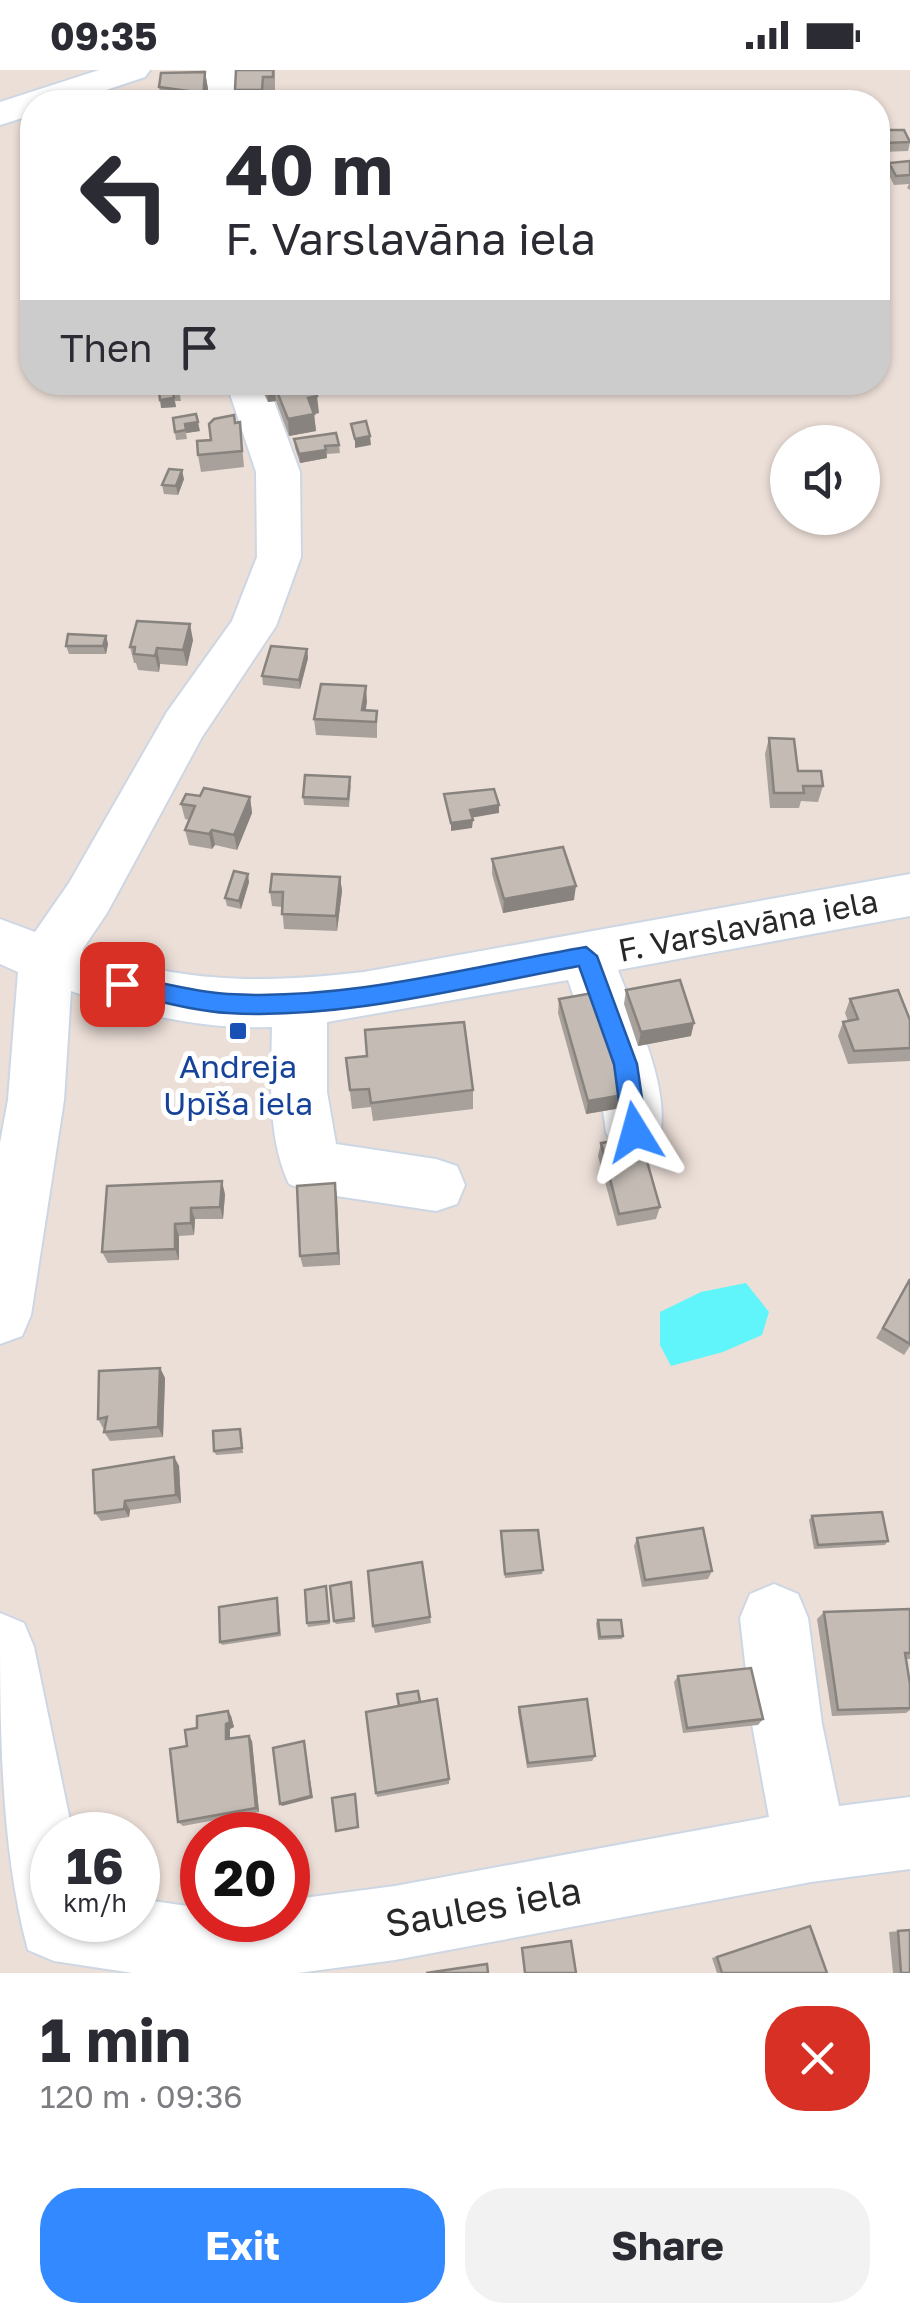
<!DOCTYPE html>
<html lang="en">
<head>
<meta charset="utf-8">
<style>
	:root { --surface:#fff; --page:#f2f2f3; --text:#2b2b33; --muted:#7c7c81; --accent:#3389ff }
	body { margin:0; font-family:"Golos Text",sans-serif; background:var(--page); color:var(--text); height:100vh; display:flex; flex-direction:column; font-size:38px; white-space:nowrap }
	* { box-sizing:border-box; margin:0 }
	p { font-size:32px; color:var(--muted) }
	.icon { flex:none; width:55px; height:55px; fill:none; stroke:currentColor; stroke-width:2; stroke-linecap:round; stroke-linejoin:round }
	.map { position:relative; height:1903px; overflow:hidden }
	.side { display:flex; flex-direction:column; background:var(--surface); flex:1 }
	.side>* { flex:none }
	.banner { position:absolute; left:20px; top:20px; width:870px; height:305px; border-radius:40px; box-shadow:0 2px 8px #0004; background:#fff; color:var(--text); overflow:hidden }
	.fabs { position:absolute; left:770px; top:355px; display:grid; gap:20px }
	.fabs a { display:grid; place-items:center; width:110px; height:110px; border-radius:50%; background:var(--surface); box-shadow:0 2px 8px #0004; font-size:50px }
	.speed { position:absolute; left:30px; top:1742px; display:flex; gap:20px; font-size:50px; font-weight:700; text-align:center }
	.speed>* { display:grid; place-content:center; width:130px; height:130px; border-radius:50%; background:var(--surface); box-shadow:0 2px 8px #0004; line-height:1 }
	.speed small { font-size:25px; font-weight:400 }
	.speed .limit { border:15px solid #d22; background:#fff; color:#111 }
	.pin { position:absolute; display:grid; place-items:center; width:85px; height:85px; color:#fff; margin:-42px; border-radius:20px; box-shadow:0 5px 15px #0006 }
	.me { position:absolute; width:110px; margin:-55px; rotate:352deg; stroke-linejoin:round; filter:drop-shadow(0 0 8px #0008) }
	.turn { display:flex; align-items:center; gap:35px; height:210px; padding:0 40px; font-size:45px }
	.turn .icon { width:130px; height:130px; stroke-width:2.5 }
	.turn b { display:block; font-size:70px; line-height:85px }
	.then { display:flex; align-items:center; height:95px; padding:0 40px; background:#0003; gap:20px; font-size:38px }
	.round { display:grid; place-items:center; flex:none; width:105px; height:105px; border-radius:40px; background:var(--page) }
	.summary { display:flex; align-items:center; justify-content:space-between; height:170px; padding:0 40px }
	h1 { font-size:60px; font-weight:700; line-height:75px }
	.action { display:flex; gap:20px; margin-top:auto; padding:20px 40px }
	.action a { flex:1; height:115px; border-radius:40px; background:var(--accent); color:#fff; font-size:40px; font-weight:700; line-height:115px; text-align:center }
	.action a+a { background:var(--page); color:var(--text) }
	.status { display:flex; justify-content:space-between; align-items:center; height:70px; padding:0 50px; background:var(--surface); direction:ltr }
	.status svg { height:28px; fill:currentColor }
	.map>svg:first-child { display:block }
</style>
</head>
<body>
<div class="status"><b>09:35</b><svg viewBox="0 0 49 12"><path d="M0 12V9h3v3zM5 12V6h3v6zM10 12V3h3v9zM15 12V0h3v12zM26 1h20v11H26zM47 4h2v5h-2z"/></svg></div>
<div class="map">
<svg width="910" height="1903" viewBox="0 0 910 1903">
	<rect width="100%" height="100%" fill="#ecdfd8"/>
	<path fill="#60f5fa" d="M746,1213L769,1242L762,1265L723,1282L671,1296L660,1275V1242L701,1222Z"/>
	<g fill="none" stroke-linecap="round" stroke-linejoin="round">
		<g stroke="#cdd7e3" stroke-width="4">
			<g id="minor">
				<path d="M99,0H150L145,7L70,32H32V45L0,55V32Z"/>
				<path d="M205,0H239L235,32H201Z"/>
				<path d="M226,312H267L300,402L301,487L276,556L202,667L107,843L82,880C186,913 257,914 364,902L910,804V846L618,900C636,948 678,1032 655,1080L635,1087L615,1080L606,1062L597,994L568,910L327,952V1022L336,1074L436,1089L457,1096L465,1115L457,1134L436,1141L310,1122L289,1114C267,1067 271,1008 272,957C203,960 136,944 71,921L64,1030L31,1245L22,1266L0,1274V1073L8,1030L18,902L0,894V849L35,862L69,813L167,642L232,551L257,487L256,402Z"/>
				<path d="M774,1514L798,1524L808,1548L822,1654L839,1736L910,1727V1799L811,1812L395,1890L298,1903H133L54,1891L28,1880C0,1777 0,1653 0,1543L24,1553L34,1577L73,1765H52V1850H138V1829L202,1838V1850H288V1830L395,1816L769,1747L752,1654L740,1548L750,1524Z"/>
			</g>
		</g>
		<use href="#minor" fill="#fff" fill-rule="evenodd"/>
	</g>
	<g fill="#a8a19b">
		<path d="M236,0H275V24H264V32H237L235,20Z"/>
		<path d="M205,2L208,19L207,32H162L159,17Z"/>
		<path d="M878,60L910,72L908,81L882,82L878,72Z"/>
		<path d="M910,91V120L907,118L909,114L894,115L887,101L889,93Z"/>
		<path d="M178,312L181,331H175L176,337L161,338Z"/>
		<path d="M263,312H303L319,343L314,344L316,361L289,366L276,331L268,332L264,324Z"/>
		<path d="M173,348L200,361L186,363L187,369L176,370Z"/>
		<path d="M240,352L244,397L201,402L198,385L211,370L235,353Z"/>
		<path d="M294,369L339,375L340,383L327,384V388L300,393L295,378Z"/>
		<path d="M184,409L178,425L164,424L162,415Z"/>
		<path d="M106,566L108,574L106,584H69L66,576Z"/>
		<path d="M193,570L187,596L160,594L159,602L138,600L136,593H134L130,577Z"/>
		<path d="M307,579L308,588L300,619L263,615L262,606Z"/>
		<path d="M366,616V641H377V668L316,665L314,649Z"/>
		<path d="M769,668L798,701L823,716L818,732L801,731L799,738H770L765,684Z"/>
		<path d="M351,715L349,737L304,735L303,727Z"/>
		<path d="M200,726L250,727L252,743L237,780L215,775L212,779L189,775L185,760L189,750L185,749L181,734Z"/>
		<path d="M492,789L574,830L503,843L492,804Z"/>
		<path d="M340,807L342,821L337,861L284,859L282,837L272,836L270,822Z"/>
		<path d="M249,812L241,839L227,836L225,828Z"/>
		<path d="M626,920L691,966L638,976L624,934Z"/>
		<path d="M559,929L621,1038L586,1044L558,943Z"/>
		<path d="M850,929L910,950V991L848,994L838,966L843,952L848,951L845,943Z"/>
		<path d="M346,988L473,1020V1039L373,1051L371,1037L352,1039Z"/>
		<path d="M601,1073L660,1137L656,1149L617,1156L598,1086Z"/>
		<path d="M335,1113L340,1195L303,1197L300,1186Z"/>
		<path d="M107,1116L225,1124L223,1149H195L194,1165L179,1166V1190L108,1193L102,1182Z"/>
		<path d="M910,1209V1276L904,1285L876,1268Z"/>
		<path d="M160,1298L165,1308L163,1367L110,1371L104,1362L105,1358H103L98,1349Z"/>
		<path d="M240,1359L243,1383L216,1385L214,1381Z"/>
		<path d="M174,1387L179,1396L181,1433L130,1440L129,1447L101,1451L95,1443Z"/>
		<path d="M812,1446L888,1471L885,1475L814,1479L809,1450Z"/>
		<path d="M501,1461L543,1500L542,1504L505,1508Z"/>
		<path d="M637,1468L712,1501L708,1509L642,1517L634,1476Z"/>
		<path d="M351,1512L355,1552L336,1554L334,1551Z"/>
		<path d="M326,1516L330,1554L308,1557L307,1553Z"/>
		<path d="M278,1532L281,1566L222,1575L220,1572Z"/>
		<path d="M910,1539V1589H906L910,1614V1640L906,1643L832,1646L817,1549L824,1542Z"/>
		<path d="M430,1547L431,1553L375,1563L373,1556Z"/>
		<path d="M598,1550L623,1566L622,1569L598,1570L596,1553Z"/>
		<path d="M678,1606L763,1649L758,1655L683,1663L674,1612Z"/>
		<path d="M420,1632L449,1709V1714L377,1727L376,1723Z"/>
		<path d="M519,1637L595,1686L592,1691L527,1698L518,1642Z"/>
		<path d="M228,1641L231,1646L234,1657L230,1659V1669L252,1671L259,1742L183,1756L178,1752L187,1676L197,1658Z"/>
		<path d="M810,1856L827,1903H717L712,1888Z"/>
		<path d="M910,1860V1903H893L889,1862Z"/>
	</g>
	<g fill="#88837e">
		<path d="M205,2L208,19L207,32H204Z"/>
		<path d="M274,314L276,331L268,332L266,316Z"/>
		<path d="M317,326L319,343L314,344L316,361L289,366L288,349L308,328Z"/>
		<path d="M174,328L176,337L161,338L160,330Z"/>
		<path d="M198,352L200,361L186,363L185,354Z"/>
		<path d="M370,366L371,375L355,378V369Z"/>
		<path d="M326,380L327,388L300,393L299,384Z"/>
		<path d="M182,400L184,409L178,425L176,416Z"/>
		<path d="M190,554L193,570L187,596L183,580Z"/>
		<path d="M106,566L108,574L106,584L103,576Z"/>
		<path d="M157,578L160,594L159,602L155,586Z"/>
		<path d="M307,579L308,588L300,619L299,610Z"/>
		<path d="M366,616L367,632L364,652L362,640Z"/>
		<path d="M250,727L252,743L237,780L234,765Z"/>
		<path d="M499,735V743L470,748V740Z"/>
		<path d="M473,750L472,758L451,761V753Z"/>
		<path d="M212,760L215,775L212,779L209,764Z"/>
		<path d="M248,804L249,812L241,839L239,831Z"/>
		<path d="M340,807L342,821L337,861L336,846Z"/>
		<path d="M576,816L574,830L503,843L504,829Z"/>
		<path d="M694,953L691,966L638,976L641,962Z"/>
		<path d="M623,1025L621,1038L586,1044L588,1031Z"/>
		<path d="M222,1111L225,1124L223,1149L220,1137Z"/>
		<path d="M335,1113L337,1126L340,1195L338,1183Z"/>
		<path d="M191,1138L195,1149L194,1165L191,1153Z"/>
		<path d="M175,1154L179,1166V1190L175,1179Z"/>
		<path d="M160,1298L165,1308L163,1367L158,1357Z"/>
		<path d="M174,1387L179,1396L181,1433L176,1425Z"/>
		<path d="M125,1431L130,1440L129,1447L124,1439Z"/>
		<path d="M228,1641L231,1646L234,1657L230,1659V1674L226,1669Z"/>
		<path d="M249,1666L252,1671L259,1742L256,1738Z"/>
		<path d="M304,1671L313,1728L282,1736L280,1734Z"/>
	</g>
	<g fill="#c3bbb4" stroke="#88837e" stroke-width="2.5">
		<path d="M236,0H273V7H263L262,20H235Z"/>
		<path d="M205,2L203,29H189V21L159,17L161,3Z"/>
		<path d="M878,60H904L910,72L884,73Z"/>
		<path d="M910,91V105L896,106L889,93Z"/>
		<path d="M158,312H178L179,322H173L174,328L160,330Z"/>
		<path d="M265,312H303L305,317L313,316L317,326L308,328L314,344L288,349L274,314L266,316Z"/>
		<path d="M196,344L198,352L185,354L186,360L175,362L173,348Z"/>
		<path d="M234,345L235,353L240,352L242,381L198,385L197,371L211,370L209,354L214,349Z"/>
		<path d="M366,351L370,366L355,369L351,354Z"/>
		<path d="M336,363L339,375L325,376L326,380L299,384L294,369Z"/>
		<path d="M169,399L182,400L176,416L162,415Z"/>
		<path d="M137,551L190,554L183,580L157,578L155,586L134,584L135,577H130Z"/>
		<path d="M68,564L106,566L103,576H66Z"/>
		<path d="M271,576L307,579L299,610L262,606Z"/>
		<path d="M321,614L366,616L362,640L377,641L376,652L314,649Z"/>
		<path d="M769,668L794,669L798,701H821L823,716H803L804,723H774Z"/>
		<path d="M305,705L350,707L348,729L303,727Z"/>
		<path d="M204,718L250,727L234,765L212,760L209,764L185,760L195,736L181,734L186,724L200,726Z"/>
		<path d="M494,719L499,735L470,740L473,750L451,753L444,724Z"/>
		<path d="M563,777L576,816L504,829L492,789Z"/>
		<path d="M234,801L248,804L239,831L225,828Z"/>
		<path d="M272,804L340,807L336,846L282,844L283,822H270Z"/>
		<path d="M680,910L694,953L641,962L626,920Z"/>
		<path d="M898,920L910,950V978L854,981L843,952L858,949L850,929Z"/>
		<path d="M593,923L623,1025L588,1031L559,929Z"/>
		<path d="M464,952L473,1020L371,1033L369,1019L350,1020L346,988L367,986L365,960Z"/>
		<path d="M640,1067L660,1137L619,1144L601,1073Z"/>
		<path d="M222,1111L220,1137L191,1138V1153L175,1154V1179L102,1182L107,1116Z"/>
		<path d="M335,1113L338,1183L300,1186L297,1116Z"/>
		<path d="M910,1209V1274L883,1258Z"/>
		<path d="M160,1298L158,1357L104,1362L107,1347L98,1349L99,1301Z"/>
		<path d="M240,1359L242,1378L214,1381L213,1361Z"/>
		<path d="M174,1387L176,1425L125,1431L124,1439L95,1443L93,1400Z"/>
		<path d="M882,1442L888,1471L818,1475L812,1446Z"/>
		<path d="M703,1458L712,1501L645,1510L637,1468Z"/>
		<path d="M538,1460L543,1500L505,1504L501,1461Z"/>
		<path d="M422,1492L430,1547L373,1556L368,1501Z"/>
		<path d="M351,1512L354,1548L334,1551L330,1516Z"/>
		<path d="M326,1516L329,1551L307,1553L305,1520Z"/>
		<path d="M277,1528L279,1563L220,1572L219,1537Z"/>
		<path d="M910,1539V1583H905L910,1614V1638L838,1640L824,1542Z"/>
		<path d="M598,1550H621L623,1566L600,1567Z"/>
		<path d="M751,1598L763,1649L687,1658L678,1606Z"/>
		<path d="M418,1621L420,1632L399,1636L397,1624Z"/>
		<path d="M437,1629L449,1709L376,1723L366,1642Z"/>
		<path d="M587,1629L595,1686L528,1693L519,1637Z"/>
		<path d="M228,1641L230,1652L226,1654V1669L249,1666L256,1738L178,1752L170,1679L187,1676L185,1660L197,1658V1646Z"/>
		<path d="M304,1671L311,1726L280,1734L273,1678Z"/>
		<path d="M355,1724L358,1757L336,1761L332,1728Z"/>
		<path d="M810,1856L827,1903H722L717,1887Z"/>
		<path d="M910,1860V1903H901L898,1861Z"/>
		<path d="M571,1871L576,1903H525L522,1878Z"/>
		<path d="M487,1894L488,1903H426Z"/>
	</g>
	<path fill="#3389ff" stroke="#2159a6" stroke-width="2.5" d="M586,877L597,886L637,994L647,1062L644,1069L635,1073L627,1069L623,1062L614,994L579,896C465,917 344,950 228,943C193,941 156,930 122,923L110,914L122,905C156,911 193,922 228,924C347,931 469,897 586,877Z"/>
	<rect fill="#1a4fb4" stroke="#fff" stroke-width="4" x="228" y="951" width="20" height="20" rx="5"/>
	<g text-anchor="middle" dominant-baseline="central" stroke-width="10" stroke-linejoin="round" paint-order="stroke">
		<g font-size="32" fill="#282828" stroke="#fff">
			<text transform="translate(748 855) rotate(-11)">F. Varslavāna iela</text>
		</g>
		<g font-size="32" fill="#164399" stroke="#fff">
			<text x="238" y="996">Andreja<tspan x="238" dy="37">Upīša iela</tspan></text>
		</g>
		<g font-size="38" fill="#282828" stroke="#fff">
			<text transform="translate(483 1836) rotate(-10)">Saules iela</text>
		</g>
	</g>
</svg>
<div class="fabs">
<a><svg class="icon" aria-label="sound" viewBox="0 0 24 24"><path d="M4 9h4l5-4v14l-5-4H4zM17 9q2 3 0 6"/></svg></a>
</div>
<div class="speed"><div>16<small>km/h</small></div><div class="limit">20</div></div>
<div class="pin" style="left:122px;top:914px;background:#d93025"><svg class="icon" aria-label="arrive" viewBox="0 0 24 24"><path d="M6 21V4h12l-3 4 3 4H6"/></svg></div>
<svg class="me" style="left:635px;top:1062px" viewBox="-20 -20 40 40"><path d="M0-17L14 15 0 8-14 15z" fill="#3389ff" stroke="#fff" stroke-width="4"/></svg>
<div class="banner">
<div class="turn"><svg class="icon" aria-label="left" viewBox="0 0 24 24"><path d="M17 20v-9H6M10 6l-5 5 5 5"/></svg><div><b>40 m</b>F. Varslavāna iela</div></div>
<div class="then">Then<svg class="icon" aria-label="arrive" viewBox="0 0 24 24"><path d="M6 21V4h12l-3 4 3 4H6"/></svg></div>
</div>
</div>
<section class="side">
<div class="summary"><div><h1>1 min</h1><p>120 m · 09:36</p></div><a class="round" style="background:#d93025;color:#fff"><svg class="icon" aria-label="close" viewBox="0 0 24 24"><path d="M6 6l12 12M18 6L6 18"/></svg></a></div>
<div class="action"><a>Exit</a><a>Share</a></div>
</section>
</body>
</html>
